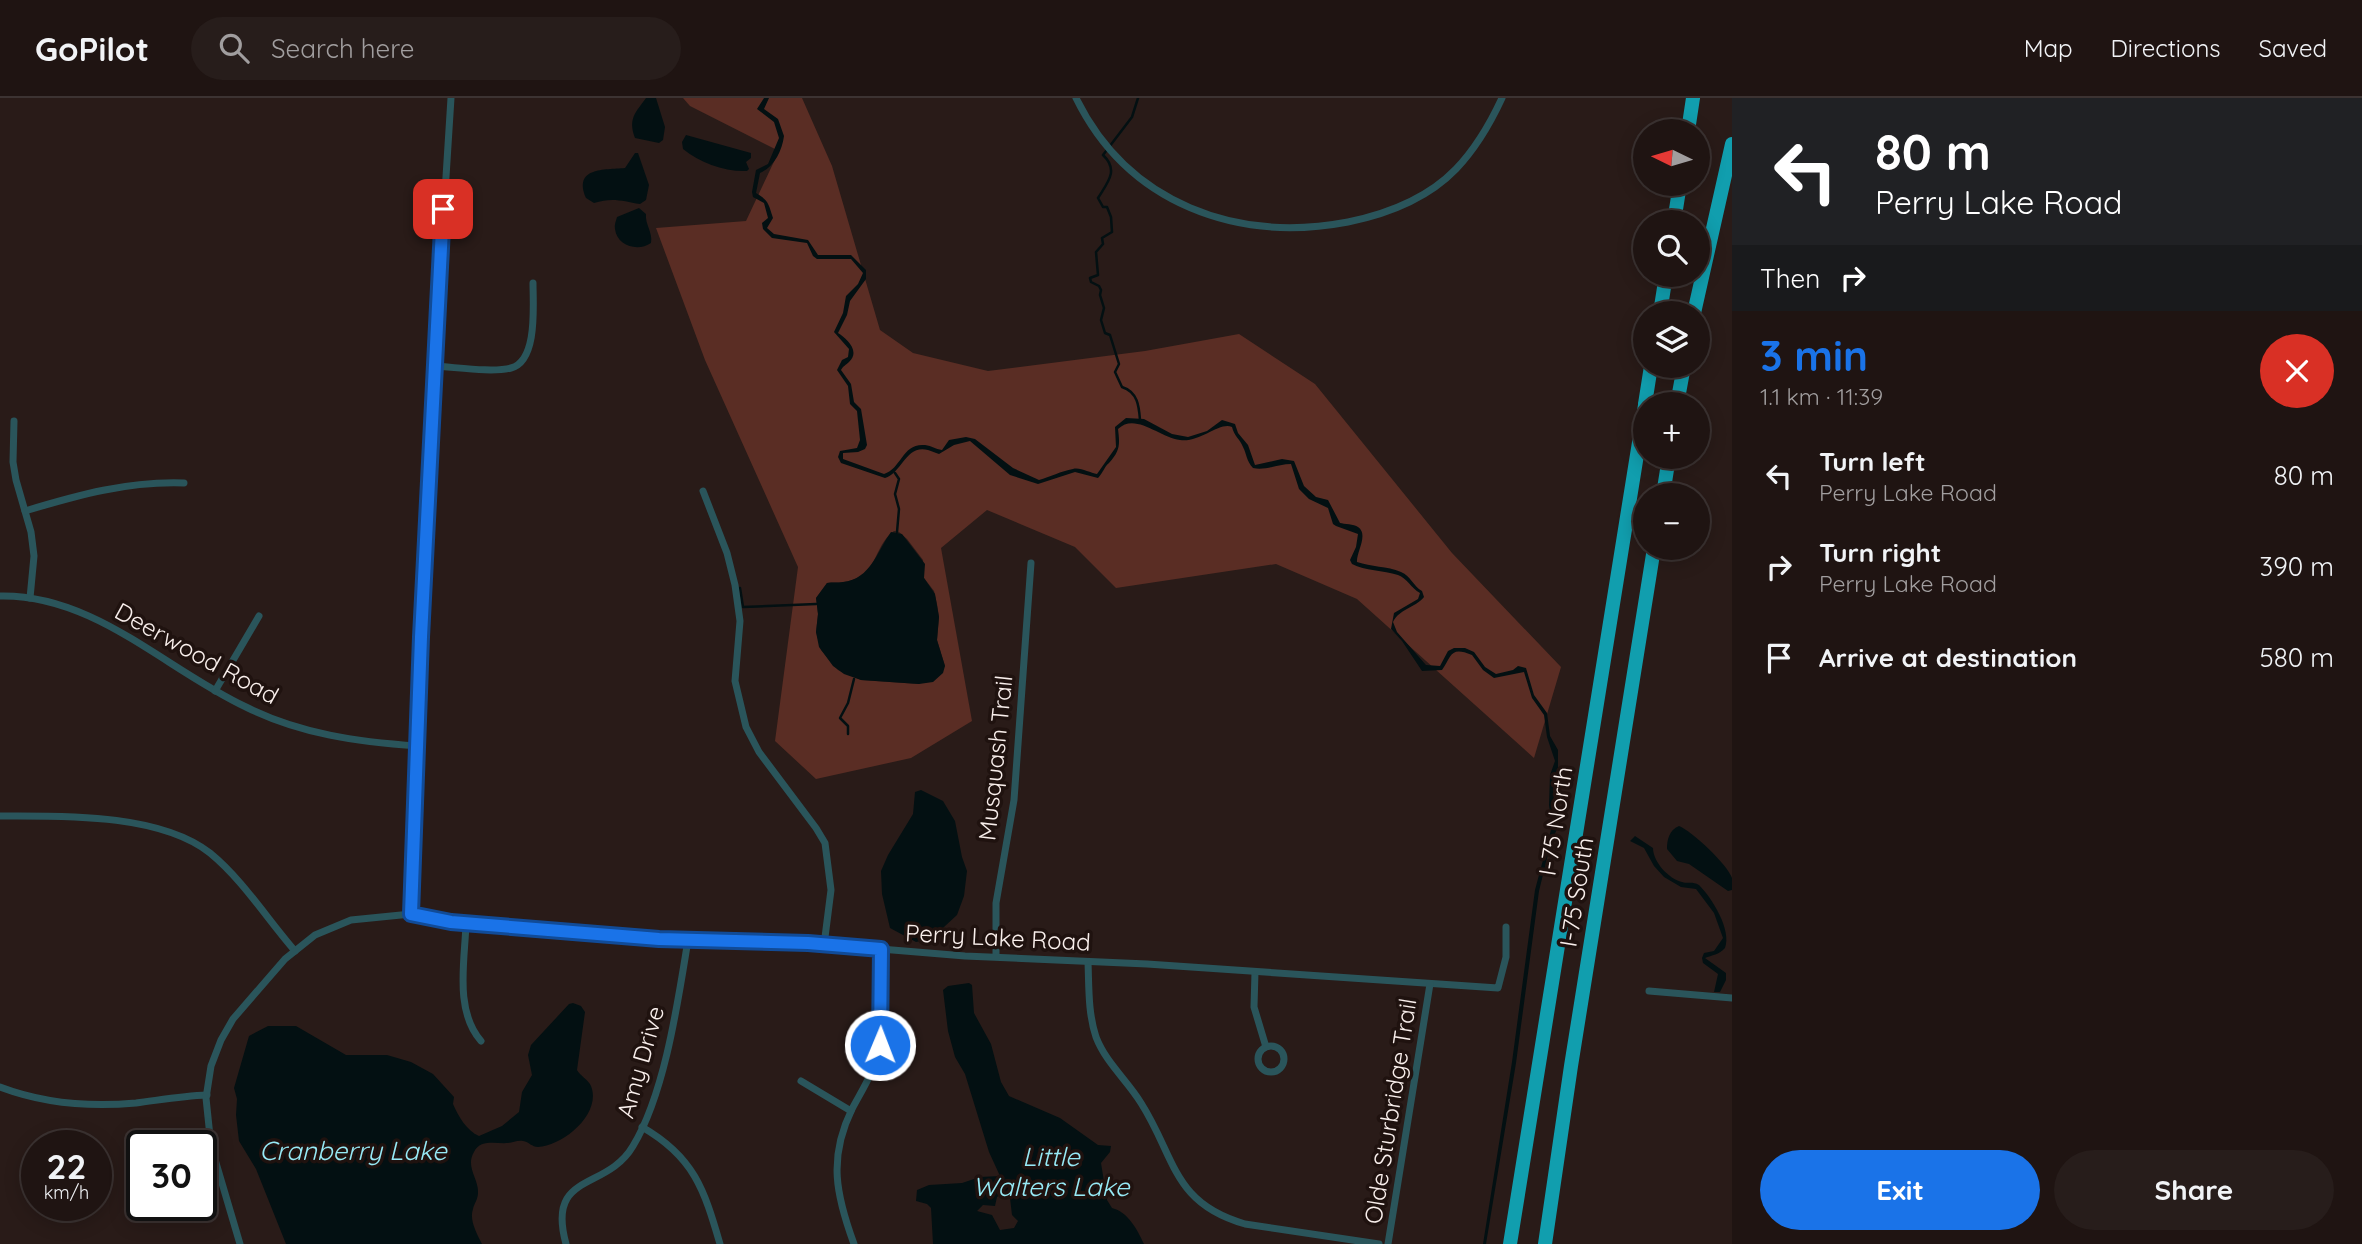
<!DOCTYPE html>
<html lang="en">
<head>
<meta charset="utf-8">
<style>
	:root { --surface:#1f1412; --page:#271d1b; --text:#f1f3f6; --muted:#a19e9f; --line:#3c3332; --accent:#1a73e8 }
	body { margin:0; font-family:Quicksand,sans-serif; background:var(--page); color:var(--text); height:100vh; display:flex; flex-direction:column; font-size:26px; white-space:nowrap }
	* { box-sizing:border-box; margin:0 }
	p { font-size:23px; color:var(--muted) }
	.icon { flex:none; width:38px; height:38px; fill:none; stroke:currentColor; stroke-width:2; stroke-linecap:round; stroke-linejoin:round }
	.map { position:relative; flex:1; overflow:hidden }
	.details { display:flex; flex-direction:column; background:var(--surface); width:630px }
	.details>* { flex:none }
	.top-card { background:#202124; color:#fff; overflow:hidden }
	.needle { width:46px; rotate:275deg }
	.fabs { position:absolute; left:1633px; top:21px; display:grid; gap:14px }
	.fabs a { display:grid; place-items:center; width:77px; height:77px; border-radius:50%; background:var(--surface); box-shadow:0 4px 18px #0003,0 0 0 2px var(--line); font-size:35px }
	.speed { position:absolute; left:21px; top:1032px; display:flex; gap:14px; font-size:35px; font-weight:700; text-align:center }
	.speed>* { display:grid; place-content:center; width:91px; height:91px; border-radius:50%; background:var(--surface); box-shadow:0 4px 18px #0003,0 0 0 2px var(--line); line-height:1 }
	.speed small { font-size:18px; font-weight:400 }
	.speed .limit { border:4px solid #111; border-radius:10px; background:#fff; color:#111 }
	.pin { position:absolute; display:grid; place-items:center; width:60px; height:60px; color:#fff; margin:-30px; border-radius:14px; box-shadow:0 4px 10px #0006 }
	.me { position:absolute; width:77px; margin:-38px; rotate:1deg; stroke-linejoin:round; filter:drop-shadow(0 0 5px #0008) }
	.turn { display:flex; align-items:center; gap:24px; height:147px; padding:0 28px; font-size:32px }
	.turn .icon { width:91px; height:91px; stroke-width:2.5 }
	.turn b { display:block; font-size:49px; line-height:60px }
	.then { display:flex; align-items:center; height:66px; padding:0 28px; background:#0003; gap:14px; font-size:26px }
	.round { display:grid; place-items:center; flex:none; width:74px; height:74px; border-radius:37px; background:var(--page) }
	.head { display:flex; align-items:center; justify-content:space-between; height:119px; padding:0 28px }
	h1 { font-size:42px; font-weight:800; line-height:52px; color:var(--accent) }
	.primary-button { display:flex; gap:14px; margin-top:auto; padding:14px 28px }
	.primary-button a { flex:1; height:80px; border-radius:42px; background:var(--accent); color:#fff; font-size:28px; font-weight:800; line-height:80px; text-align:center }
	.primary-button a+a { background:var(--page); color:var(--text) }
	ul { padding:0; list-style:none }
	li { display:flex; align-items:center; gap:21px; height:91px; padding:0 28px }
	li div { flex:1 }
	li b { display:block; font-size:26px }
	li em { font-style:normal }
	header { display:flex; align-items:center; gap:42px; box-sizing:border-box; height:98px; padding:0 35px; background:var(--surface); border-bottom:2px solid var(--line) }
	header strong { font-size:33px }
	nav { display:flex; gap:38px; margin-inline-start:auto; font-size:24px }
	.search { width:490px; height:63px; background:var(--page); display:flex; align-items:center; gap:18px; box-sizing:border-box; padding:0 24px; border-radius:38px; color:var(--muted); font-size:26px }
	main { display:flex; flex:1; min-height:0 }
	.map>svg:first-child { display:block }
</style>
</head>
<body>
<header>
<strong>GoPilot</strong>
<div class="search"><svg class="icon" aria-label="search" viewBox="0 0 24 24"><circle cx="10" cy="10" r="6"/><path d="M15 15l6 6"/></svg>Search here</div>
<nav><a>Map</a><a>Directions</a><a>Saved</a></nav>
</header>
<main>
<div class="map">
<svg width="1732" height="1146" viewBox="0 0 1732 1146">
	<rect width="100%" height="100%" fill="#291b18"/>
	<path fill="#5a2d24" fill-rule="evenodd" d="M683,0H802L832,68L880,232L913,255L988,273L1145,253L1239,236L1315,286L1452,455L1561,569L1534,660L1357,501L1276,466L1116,490L1075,449L987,412L941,450L972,623L911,660L816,681L775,643L798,469L705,262L656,130L746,123L779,53L690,8ZM894,433L899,434L907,441L923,462L924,480L934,493L937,506L939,519L937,542L945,568L919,586L861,582L838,572L821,552L816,534L818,516L816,500L827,485C833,484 838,485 844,484C879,479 872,449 894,433Z"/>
	<g fill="#031012" fill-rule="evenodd">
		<path d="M646,0H656L665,29L663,42L659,45L635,40C628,21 635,15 646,0Z"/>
		<path d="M764,0H769L764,11L778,21L784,38C782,53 774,69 760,75L756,95C769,103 768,105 773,120L767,130L774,136L808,142L818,157H851L866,172V181L850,203L847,217L838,235C846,240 861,253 849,264C846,267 843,268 841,272L851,286L854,304L861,311L867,347L865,351L858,354L843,355V361L884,376C902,370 902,345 925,347C932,348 935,351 942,352L949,342L966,339L975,341L1013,370L1039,382C1050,379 1061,373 1073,371C1080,369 1090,375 1097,376L1116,349L1115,329L1126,320L1144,321L1172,336L1188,339L1207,333L1222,322L1235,326L1238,335L1248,347L1255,367L1282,361L1294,363L1304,388L1316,399L1328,402L1340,425C1344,426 1354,426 1358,429C1369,436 1356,455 1357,464C1371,469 1387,468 1401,474C1411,478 1413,488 1422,493L1424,499C1415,510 1399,511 1393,524L1397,534L1426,567L1440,568L1448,553L1454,550H1465L1474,554L1485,569L1496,576L1513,572L1518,568L1526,570L1534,597L1547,615L1550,638L1558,652V670L1553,681L1554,707L1558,729L1551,744L1539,793L1516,965L1486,1146H1483L1512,964L1535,792L1552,728L1549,707L1550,677L1555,663L1547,639L1544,617L1532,600L1524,574L1494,580L1483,572L1472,557C1450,548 1452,558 1442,572L1422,573L1402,543L1391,531L1394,515L1418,501L1420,495C1411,490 1407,480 1398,477C1383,472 1365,473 1352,466L1350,462L1356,449L1358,436L1336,428L1333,426L1328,410L1309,401L1299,391L1291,366C1278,366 1265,373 1253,370C1246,362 1247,357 1243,349C1240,341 1234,338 1232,329C1220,323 1200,345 1180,342C1159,339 1135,314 1118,331C1120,347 1120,353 1109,365C1104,369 1103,375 1098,380L1075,374L1038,386L1010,377L970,343L954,347L939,356C935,355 932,353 928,352C906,346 902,375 885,380L841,365L838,359L840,353L857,350L860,342L857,313L850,306L848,288L837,272L842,262L848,259L849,251L834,234L843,215L846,198L858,186L863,175L851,161H817L813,158L807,145L772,140L763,131L762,125L768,120L764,105L753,99L752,94L756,72L768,66L779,40L774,24L757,11Z"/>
		<path d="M686,37L751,55V60L746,64L749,71L747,73C725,74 700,65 683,51L682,44Z"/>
		<path d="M635,55H638L649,87L646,102L640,106C623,103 612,99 594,105L586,100C573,69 604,72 625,70Z"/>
		<path d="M639,110L646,116C645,127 653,134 651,145C638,154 617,148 615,131C614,127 616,123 617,119Z"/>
		<path d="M891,434L902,436L925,466L924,480L935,496L939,519L937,542L945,568L943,575L933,584L919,586L861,582L844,576L833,568L819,549L816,534L818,516L816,500L827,485C832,484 838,485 843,484C871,481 877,453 891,434Z"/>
		<path d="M921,692L943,703L955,723L962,759L967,773L964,798L957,817L931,841L916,844L890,830L882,796L881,773L888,757L913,716L915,694Z"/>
		<path d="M1679,728C1692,733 1728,767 1732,780C1732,784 1732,788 1732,792L1728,793L1689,766L1677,763L1667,751C1667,742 1669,732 1679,728Z"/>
		<path d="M1635,738L1653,750C1653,764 1669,781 1682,784C1689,786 1692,783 1699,787C1712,800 1732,832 1725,850C1719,857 1712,857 1705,860L1726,875V882L1720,894H1714L1718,876L1703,865L1702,860L1704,855L1714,853L1723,840L1714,815L1696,791L1681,789L1664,779L1654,768L1644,750L1630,743Z"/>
		<path d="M969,885L972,887L974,915L991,946L1001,984L1009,998L1060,1020L1098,1047L1111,1048L1110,1054L1101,1065L1107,1102L1112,1110C1128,1114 1137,1131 1144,1146H933L931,1110L927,1106L916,1103L917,1092L929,1087L962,1085L980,1079L1000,1078L989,1054L965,976L955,959L948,933L943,892L948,888ZM1001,1096L1010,1100L1012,1117L1018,1123L1014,1130L1000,1132L992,1117L977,1113L983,1107L995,1108L997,1099Z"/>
		<path d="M573,905L581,908L585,914L577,972C580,978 588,981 591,988C602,1016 563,1048 538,1049C532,1049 529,1044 523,1043C517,1042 513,1045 508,1045C496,1046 480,1041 474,1054C465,1069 479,1081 478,1095C478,1101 474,1106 473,1111C469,1122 477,1136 482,1146H286L256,1071L239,1043L236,1017L237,1001L234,990L249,938L268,928H296L346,957H387L411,964L433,976L454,999L453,1006C458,1018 467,1033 479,1038L502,1028L519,1014L522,994L532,977L528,957L531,947L569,906Z"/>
	</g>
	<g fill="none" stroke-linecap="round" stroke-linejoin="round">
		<g stroke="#031012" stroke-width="2.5">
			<path d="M1138,0L1132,19L1103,57C1119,72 1108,84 1098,100L1103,109H1107L1111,119L1112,134L1102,140L1103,146L1096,154L1098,177L1090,180L1091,184L1099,188L1101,192L1100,197L1104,210L1101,222L1105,235L1110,237L1119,266L1115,274L1122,289C1138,294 1139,309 1140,322"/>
			<path d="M895,375L899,381L895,396L899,411L897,434"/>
			<path d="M740,490L743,509L816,506"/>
			<path d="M848,636V628L840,620L848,605L854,581"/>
		</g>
		<g stroke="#2a555b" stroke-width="7">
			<path d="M1076,0C1128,106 1237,145 1348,124C1387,116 1428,100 1456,71C1476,50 1490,26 1502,0"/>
			<path d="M434,268C455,269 492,275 511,270C538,263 533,207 533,185"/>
			<path d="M14,323L13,364L16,382L31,434L34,458L30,500"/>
			<path d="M703,393L727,455L735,487L740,523L735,583L746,629L759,654L816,730L825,745L831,792L824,847"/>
			<path d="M25,413C78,397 128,383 184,385"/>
			<path d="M0,498C94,496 165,571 246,609C300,636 358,644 418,648"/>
			<path d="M215,593L259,518"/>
			<path d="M0,718C62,718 159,715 210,755C243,782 267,821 295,853"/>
			<path d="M411,816L434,268L451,0"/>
			<path d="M466,825C465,862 454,912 481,943"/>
			<path d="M996,858V805L1014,702L1031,465"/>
			<path d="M1088,864C1089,889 1088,915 1096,939C1106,965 1127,982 1141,1005C1176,1060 1172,1105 1245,1126L1379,1146"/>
			<path d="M1255,874L1254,909L1266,949"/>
			<path d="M1649,893L1732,900"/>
			<circle cx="1271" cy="961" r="13"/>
			<path d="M801,983L851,1013"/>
			<path d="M0,989C42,1005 91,1009 136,1005C160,1002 182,998 207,997"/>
			<path d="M642,1029C694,1059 704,1091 720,1146"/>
			<path d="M240,1146L211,1048L206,1000L211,968L221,942L233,921L285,861L315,837L351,822L411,816L451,824L659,841L808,845L965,858L1147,866L1498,890L1506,859V829"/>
			<path d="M566,1146C546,1073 606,1094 633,1048C665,995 678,903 688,842"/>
			<path d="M854,1146C836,1097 828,1060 852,1011C861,994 872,977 878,958C887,928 880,884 881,851"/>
			<path d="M1388,1146L1430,886"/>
		</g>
		<g stroke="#119eae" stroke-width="14">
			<path d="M1688,33L1693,0"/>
			<path d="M1674,124L1680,86"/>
			<path d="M1660,215L1666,177"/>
			<path d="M1694,215L1732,46"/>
			<path d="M1645,306L1651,268"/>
			<path d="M1677,306L1684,268"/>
			<path d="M1663,397L1669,359"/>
			<path d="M1510,1146L1645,307"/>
			<path d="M1545,1146L1571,968L1654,450"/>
		</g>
	</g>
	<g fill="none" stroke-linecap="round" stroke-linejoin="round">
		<g stroke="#114b97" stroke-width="18">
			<path id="route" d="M443,111L421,539L411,816L451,824L659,841L808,845L881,851L880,947"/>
		</g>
		<use href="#route" stroke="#1a73e8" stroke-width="12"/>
	</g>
	<g text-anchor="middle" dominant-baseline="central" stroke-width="7" stroke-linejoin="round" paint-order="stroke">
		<g font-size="24" fill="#f9efec" stroke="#1f120f">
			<text transform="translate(197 555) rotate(29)">Deerwood Road</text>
			<text transform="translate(995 660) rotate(-84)">Musquash Trail</text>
			<text transform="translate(1555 723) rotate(-81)">I-75 North</text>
			<text transform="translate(1576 794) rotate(-81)">I-75 South</text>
			<text transform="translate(998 839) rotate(3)">Perry Lake Road</text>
			<text transform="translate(640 964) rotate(-74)">Amy Drive</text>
			<text transform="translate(1390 1013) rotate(-81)">Olde Sturbridge Trail</text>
		</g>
		<g font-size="26" font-style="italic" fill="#97eaf6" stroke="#1f120f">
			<text x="353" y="1052">Cranberry Lake</text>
			<text x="1051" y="1058">Little<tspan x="1051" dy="30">Walters Lake</tspan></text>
		</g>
	</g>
</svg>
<div class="fabs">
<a><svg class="needle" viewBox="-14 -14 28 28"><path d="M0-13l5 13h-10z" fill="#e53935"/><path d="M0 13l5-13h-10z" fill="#a19e9f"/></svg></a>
<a><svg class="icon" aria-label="search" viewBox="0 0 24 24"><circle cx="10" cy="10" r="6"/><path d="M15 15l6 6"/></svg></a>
<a><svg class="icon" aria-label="layers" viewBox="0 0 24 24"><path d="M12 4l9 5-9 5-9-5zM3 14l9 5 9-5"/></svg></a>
<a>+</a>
<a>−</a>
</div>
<div class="speed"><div>22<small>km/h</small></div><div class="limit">30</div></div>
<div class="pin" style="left:443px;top:111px;background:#d93025"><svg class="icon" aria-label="arrive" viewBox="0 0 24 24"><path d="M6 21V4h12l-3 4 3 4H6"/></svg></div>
<svg class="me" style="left:880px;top:947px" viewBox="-20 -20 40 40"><circle r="17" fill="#1a73e8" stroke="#fff" stroke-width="3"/><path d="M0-11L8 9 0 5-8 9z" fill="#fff"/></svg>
</div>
<section class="details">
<div class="top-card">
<div class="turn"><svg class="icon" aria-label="left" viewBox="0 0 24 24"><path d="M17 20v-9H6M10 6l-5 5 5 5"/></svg><div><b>80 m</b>Perry Lake Road</div></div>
<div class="then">Then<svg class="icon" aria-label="right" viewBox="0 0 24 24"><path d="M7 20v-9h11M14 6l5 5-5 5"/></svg></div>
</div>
<div class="head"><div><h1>3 min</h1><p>1.1 km · 11:39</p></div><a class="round" style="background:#d93025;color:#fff"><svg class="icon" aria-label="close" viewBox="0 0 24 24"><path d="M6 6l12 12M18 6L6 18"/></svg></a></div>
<ul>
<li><svg class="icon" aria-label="left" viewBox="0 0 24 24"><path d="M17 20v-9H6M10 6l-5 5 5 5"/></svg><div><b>Turn left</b><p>Perry Lake Road</p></div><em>80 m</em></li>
<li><svg class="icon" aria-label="right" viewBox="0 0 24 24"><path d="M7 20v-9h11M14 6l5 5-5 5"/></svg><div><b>Turn right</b><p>Perry Lake Road</p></div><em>390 m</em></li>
<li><svg class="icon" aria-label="arrive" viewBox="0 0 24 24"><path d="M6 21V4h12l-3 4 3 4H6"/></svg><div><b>Arrive at destination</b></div><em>580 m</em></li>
</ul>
<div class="primary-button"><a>Exit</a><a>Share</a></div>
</section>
</main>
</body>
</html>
